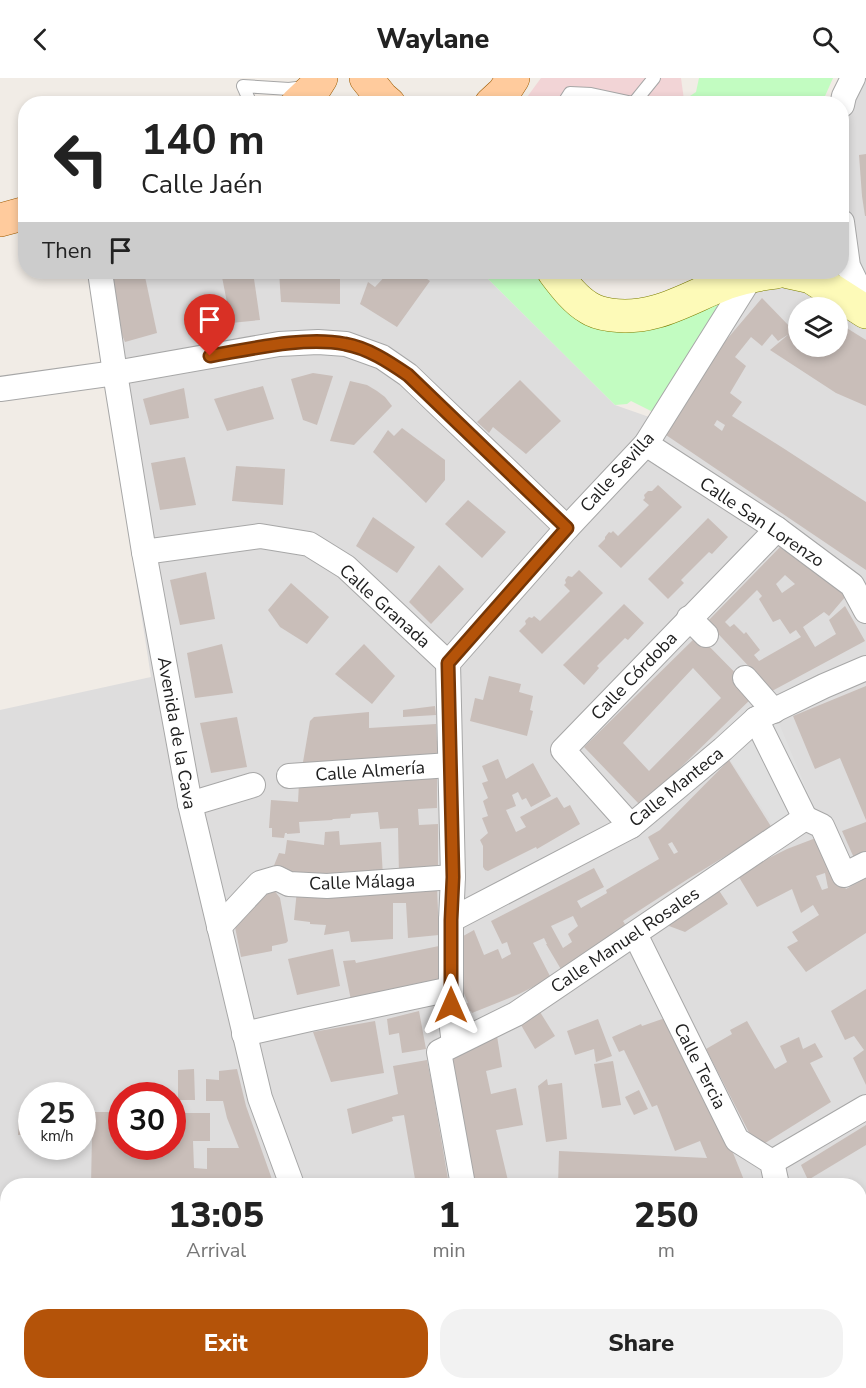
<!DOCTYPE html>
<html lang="en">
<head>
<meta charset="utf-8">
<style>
	:root { --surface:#fff; --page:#f2f2f2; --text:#222; --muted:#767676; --accent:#b45309 }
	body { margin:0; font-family:"Nunito Sans",sans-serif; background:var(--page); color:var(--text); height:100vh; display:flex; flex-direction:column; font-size:22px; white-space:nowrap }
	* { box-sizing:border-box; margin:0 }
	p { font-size:20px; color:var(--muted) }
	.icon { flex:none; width:33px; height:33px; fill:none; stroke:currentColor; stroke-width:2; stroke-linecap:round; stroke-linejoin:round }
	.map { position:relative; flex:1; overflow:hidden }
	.details { position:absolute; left:0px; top:1100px; width:867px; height:212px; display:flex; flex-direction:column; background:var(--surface); border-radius:24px 24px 0 0; box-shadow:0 3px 9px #0003 }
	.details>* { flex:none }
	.banner { position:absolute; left:18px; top:18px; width:831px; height:183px; border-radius:24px; box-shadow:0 3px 9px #0003; background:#fff; color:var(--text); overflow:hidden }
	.tools { position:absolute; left:788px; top:219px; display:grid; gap:12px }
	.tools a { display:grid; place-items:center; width:60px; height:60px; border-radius:50%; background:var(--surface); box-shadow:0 3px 9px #0003; font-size:30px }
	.speed { position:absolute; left:18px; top:1004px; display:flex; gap:12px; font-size:30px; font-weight:700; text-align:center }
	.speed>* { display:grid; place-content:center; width:78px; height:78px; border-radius:50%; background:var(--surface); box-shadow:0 3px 9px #0003; line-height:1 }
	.speed small { font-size:15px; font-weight:400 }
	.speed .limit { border:9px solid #d22; background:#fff; color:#111 }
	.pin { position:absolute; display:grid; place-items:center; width:51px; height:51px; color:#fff; margin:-62px -26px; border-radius:50% 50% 50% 0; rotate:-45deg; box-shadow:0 0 6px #0007 }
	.pin .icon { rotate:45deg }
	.me { position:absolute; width:66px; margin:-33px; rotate:0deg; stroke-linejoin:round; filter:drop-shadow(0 0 4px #0008) }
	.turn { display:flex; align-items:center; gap:21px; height:126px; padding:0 24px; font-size:27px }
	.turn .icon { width:78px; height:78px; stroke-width:2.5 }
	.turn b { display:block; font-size:42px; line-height:51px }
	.then { display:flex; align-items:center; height:57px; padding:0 24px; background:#0003; gap:12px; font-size:22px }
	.eta { display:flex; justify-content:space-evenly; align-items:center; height:102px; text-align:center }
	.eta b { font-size:36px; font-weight:800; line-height:42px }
	.cta { display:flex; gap:12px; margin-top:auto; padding:12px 24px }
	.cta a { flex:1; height:69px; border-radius:24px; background:var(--accent); color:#fff; font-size:24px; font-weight:800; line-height:69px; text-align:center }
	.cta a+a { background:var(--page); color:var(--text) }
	header { display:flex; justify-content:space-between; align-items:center; height:78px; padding:0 24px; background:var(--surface); font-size:27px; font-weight:800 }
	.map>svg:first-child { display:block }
</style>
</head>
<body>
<header><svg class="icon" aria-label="back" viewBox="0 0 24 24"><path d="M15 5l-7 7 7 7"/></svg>Waylane<svg class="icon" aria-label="search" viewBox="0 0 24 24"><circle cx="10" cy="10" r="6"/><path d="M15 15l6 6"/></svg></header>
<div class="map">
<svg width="866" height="1310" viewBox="0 0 866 1310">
	<rect width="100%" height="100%" fill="#f1ece6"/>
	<path fill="#dedddd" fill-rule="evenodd" d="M862,0H866V1310H0V632L151,599L88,194H481L615,327L652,340L764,194H842V46ZM798,230H837V268H798ZM32,1017H82V1068H32ZM122,1017H172V1068H122ZM8,1107H860V1304H8Z"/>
	<path fill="#f2d4d6" d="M541,0H681L684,22L680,26H522Z"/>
	<path fill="#fffce1" d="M7,1163L8,1304H154L155,1310H0V1164Z"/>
	<g fill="#c2fcc1">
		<path d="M699,0H833L822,25H687L684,22L696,14Z"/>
		<path d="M481,194H554L590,231L752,197L663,339L631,323L627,326L615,327Z"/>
	</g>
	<path fill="#e0e0e0" d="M774,633L822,748L780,758L723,671Z"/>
	<g fill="#c9beb9" fill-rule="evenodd">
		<path d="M866,76V138H865L862,118L859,77Z"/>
		<path d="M133,194H144L157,255L125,264L110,229L109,197Z"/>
		<path d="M249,194H253L260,242L231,245L222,199Z"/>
		<path d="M279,194H340V226L281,224Z"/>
		<path d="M389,194H417L430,203L397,249L360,226L368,204L375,209Z"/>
		<path d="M762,220L793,252L798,248V268H837V244L866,262V328L836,315L770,272L789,256L778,263L772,256L762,268L751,259L735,279L746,288L730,315L742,324L732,338L783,370L866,424V492L663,355L705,287ZM717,342L725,347L722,353L714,347Z"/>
		<path d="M313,295L333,298L317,347L303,342L291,301Z"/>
		<path d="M520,302L561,343L526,376L493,349L489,355L477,344Z"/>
		<path d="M350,303L367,307L377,313L385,319L392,328L354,367L330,363Z"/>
		<path d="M263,308L274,341L227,353L214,321Z"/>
		<path d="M184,310L189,340L150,347L143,321Z"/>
		<path d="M402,350L445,382V402L426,425L373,374L388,352L394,358Z"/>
		<path d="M185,379L196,427L160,432L151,385Z"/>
		<path d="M236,388L285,391L283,427L232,423Z"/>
		<path d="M658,407L682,429L621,490L598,468L605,461V459L609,454L611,455L613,453L618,458L649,427L643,422L645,420L644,417L648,413H652Z"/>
		<path d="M468,422L506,454L482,480L445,446Z"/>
		<path d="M373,439L415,469L397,495L356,468Z"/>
		<path d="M708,440L728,459L712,476L709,474L681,502L684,505L668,521L648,501Z"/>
		<path d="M780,469L846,518L829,538L824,534L803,549L815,569L836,556L829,542L845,528L865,563L772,613L707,544ZM785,497L795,506L782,515L776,506ZM757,512L762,518L759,521L773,544L780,541L790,556L796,552L801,559L759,583L754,577L760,572L746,554L744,556L734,546L730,549L725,544Z"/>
		<path d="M439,487L464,511L431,546L409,524Z"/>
		<path d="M579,492L603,515L542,576L519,553L526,546L525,543L529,539L532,540L534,538L540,543L570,513L564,507L566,505L565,502L568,498L572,499Z"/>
		<path d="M206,494L215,541L180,547L170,502Z"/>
		<path d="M291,505L329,539L307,566L280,549L268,532Z"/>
		<path d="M624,526L644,545L628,562L625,560L597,588L599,590L584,607L563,587Z"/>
		<path d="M698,557L756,616L641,728L584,669ZM693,590L721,620L649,693L623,665Z"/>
		<path d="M222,566L233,615L195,620L187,575Z"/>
		<path d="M364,566L395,598L372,626L335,596Z"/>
		<path d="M489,598L521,606L519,614L533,618L530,632L533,633L527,658L470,643L475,620L483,622Z"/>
		<path d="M866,608V742L840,680L815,691L793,638Z"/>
		<path d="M435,628L436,637L403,639V632Z"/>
		<path d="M369,634V650L436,646L438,682L302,690L310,643L314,639Z"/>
		<path d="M237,639L247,689L211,695L200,645Z"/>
		<path d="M498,681L506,701L533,685L551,718L531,729L526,720L522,722L518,714L512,717L516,728L506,732L516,754L526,749L520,739L557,719L564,730L570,727L580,746L537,771L536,769L488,793L485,792L483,789V768L480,762L488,755L482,740L488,738L483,723L488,720L482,705L488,703L482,688Z"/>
		<path d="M729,682L772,750L688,801L623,843L626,848L562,893L546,866H547L544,860L533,865L551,900L519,916L472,935L471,933L467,934L464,926L468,925L458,901L456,862L474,852L484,877L498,871L502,881L511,876L507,864L502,866L491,843L594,790L604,809L577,823L581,830L607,815L606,812L659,781L648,759L660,752ZM672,764L678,774L674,776L668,766ZM573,838L578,848L568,856L572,864L563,870L551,848Z"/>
		<path d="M437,696V730L418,731L419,747L438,746V794L399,797L398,750L380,751L378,734L351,736L350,740L333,741L332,742L299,744L300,755L287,756V755H285L284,760L272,759V750H269L271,722L298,724L299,705Z"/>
		<path d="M866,744V775L854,780L842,753Z"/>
		<path d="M339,753L340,767L381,764L383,799L271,795L279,775L285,776L287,762L324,767L325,754Z"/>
		<path d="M821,758L835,793L846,811L866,800V855L806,894L787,869L798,863L792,854L819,837L813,827L801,835L792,811L757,829L737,796L787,771ZM825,795L828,810L822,812L816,798Z"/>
		<path d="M271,808L280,820L288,863L286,865L272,868V873L241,879L235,849Z"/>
		<path d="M437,809L439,857L408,860L406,825H393V861L351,864L349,853L324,857L326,847L310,846V844L294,842L297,812Z"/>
		<path d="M718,811L728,826L685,854L661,845Z"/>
		<path d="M439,868L438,904L351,922L343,883L355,882L356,885Z"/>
		<path d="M333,871L340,908L297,917L288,881Z"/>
		<path d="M866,911V1007L853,980L864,972L854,958L845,962L831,933Z"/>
		<path d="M419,933L426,971L402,975L399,955L389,957L387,941Z"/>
		<path d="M540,934L555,958L535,971L521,947Z"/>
		<path d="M668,939L706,1008L746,1107H558L559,1073L707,1080L700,1063L675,1073L657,1027L652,1029L624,972L619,974L612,959L641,946L642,948Z"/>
		<path d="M598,941L612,978L596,984L594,971L575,977L567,953Z"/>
		<path d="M375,943L384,995L331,1004L313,954Z"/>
		<path d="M747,943L775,991L787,984L780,968L799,959L803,971L815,965L823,979L810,985L831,1024L757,1070L706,971L732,956L730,952Z"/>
		<path d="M497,958L502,989L486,993L491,1016L516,1010L523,1047L496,1052L509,1107H475L449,980Z"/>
		<path d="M427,982L432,1007L449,1107H416L404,1037L392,1039L393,1043L352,1056L347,1031L398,1016L393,988Z"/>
		<path d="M613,983L621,1027L602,1030L594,986Z"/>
		<path d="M194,991L195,1022H178V992Z"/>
		<path d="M237,991L246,1028L274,1107H91L92,1058H82V1034H122V1068H172V1035H210V1063H193L194,1090L207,1091V1070H239L227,1040L223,1023H206V1001L219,1002V993Z"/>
		<path d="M547,1001L548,1007L562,1005L567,1061L546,1064L538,1008Z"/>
		<path d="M639,1012L648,1031L634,1037L625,1019Z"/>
		<path d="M19,1033H32V1057H18Z"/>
		<path d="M866,1047V1067L808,1102L801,1087Z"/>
		<path d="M866,1151V1206L860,1207V1152Z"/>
		<path d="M208,1304H321L322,1310H205Z"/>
		<path d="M359,1304H392V1305L386,1306V1310H360Z"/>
		<path d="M613,1304H638L642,1310H600Z"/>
		<path d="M678,1304H723L726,1309L681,1310Z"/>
		<path d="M131,1306L132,1310H118L117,1309Z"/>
	</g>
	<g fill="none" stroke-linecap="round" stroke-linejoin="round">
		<g stroke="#a7a7a7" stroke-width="14">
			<g id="lane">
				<path d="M251,26L243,8L289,11L304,9"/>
				<path d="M563,26L570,15L591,16L633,25"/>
				<path d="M633,26L654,0"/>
			</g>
		</g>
		<g stroke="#a7a7a7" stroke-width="26">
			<g id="street">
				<path d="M842,27L844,18L853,0"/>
				<path d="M842,144L848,188L866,225"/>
				<path d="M100,194L115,295L144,474L190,726L260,1020L292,1107"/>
				<path d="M0,311L115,295L279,266L318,264L346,266L382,279L408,297L567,450"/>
				<path d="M646,366L777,451L852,507L866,533"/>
				<path d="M144,474L260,458L309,466L346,489L448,585"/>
				<path d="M689,540L706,557"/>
				<path d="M745,600L774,633"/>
				<path d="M756,641L805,740"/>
				<path d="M289,698L450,687"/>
				<path d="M190,726L253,707"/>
				<path d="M805,740L822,748L844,797L866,786"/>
				<path d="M631,748L563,672L777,451"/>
				<path d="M451,842L631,748L723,671L756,641L824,608L866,590"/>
				<path d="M219,849L260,805L277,800L289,806L327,808L453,799"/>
				<path d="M635,856L737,1062L772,1084L777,1107"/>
				<path d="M244,956L310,941L451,911"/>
				<path d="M454,966L451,942V842L453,799L448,585L567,450L646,366L752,197"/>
				<path d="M772,1084L866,1029"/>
				<path d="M463,1107L439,974L516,936L805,740"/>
				<path d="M860,1139H866"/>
				<path d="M347,1304L348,1310"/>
				<path d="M659,1304L662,1310"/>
				<path d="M564,1310L577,1304"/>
			</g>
		</g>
		<g stroke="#7c7e00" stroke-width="34">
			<g id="secondary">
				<path d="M554,194C564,207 575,222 589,230C595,234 604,236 611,237C655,243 687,220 726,205C743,199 759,196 776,194"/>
				<path d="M788,194L811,199L866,234"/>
			</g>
		</g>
		<g stroke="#9c5a00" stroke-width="34">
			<g id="primary">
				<path d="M366,0L382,20L389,26"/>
				<path d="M297,26L316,8L321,0"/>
				<path d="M491,26L504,14L513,0"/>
				<path d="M0,142L26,135"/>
			</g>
		</g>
		<use href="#lane" stroke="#fff" stroke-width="12"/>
		<use href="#street" stroke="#fff" stroke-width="24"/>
		<use href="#secondary" stroke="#fdfab8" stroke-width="33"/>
		<use href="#primary" stroke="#ffcb9d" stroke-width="33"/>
	</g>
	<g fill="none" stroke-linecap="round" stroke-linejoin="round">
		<g stroke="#753606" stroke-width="15">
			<path id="route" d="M210,278C251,271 305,258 345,266C368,270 389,284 408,297L567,450L448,585L453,799L451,842V927"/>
		</g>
		<use href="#route" stroke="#b45309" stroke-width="10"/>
	</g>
	<g text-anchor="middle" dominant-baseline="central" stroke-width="4.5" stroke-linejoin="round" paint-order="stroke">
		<g font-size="18" fill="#202020" stroke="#fff">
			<text transform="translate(617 394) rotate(-48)">Calle Sevilla</text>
			<text transform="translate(762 444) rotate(34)">Calle San Lorenzo</text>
			<text transform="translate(385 528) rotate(42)">Calle Granada</text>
			<text transform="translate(634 598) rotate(-46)">Calle Córdoba</text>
			<text transform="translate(177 655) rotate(80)">Avenida de la Cava</text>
			<text transform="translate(370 693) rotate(-4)">Calle Almería</text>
			<text transform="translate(676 709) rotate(-39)">Calle Manteca</text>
			<text transform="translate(362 804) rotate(-2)">Calle Málaga</text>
			<text transform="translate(625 862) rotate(-34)">Calle Manuel Rosales</text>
			<text transform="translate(700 988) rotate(63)">Calle Tercia</text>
		</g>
	</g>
</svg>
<div class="tools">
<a><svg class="icon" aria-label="layers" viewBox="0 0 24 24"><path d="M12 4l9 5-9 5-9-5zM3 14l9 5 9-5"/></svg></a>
</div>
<div class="speed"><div>25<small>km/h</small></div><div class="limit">30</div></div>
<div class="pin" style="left:210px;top:278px;background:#d93025"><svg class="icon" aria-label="arrive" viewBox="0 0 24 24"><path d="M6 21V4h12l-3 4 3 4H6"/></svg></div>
<svg class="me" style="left:451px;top:927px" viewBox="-20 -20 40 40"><path d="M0-17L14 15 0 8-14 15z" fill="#b45309" stroke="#fff" stroke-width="4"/></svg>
<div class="banner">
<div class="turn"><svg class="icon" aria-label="left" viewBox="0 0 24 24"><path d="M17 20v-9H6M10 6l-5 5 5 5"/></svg><div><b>140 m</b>Calle Jaén</div></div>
<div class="then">Then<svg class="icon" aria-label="arrive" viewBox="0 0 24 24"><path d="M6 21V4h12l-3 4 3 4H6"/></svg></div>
</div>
<section class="details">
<div class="eta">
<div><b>13:05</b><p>Arrival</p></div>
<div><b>1</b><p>min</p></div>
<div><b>250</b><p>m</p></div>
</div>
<div class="cta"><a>Exit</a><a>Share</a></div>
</section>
</div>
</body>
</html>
